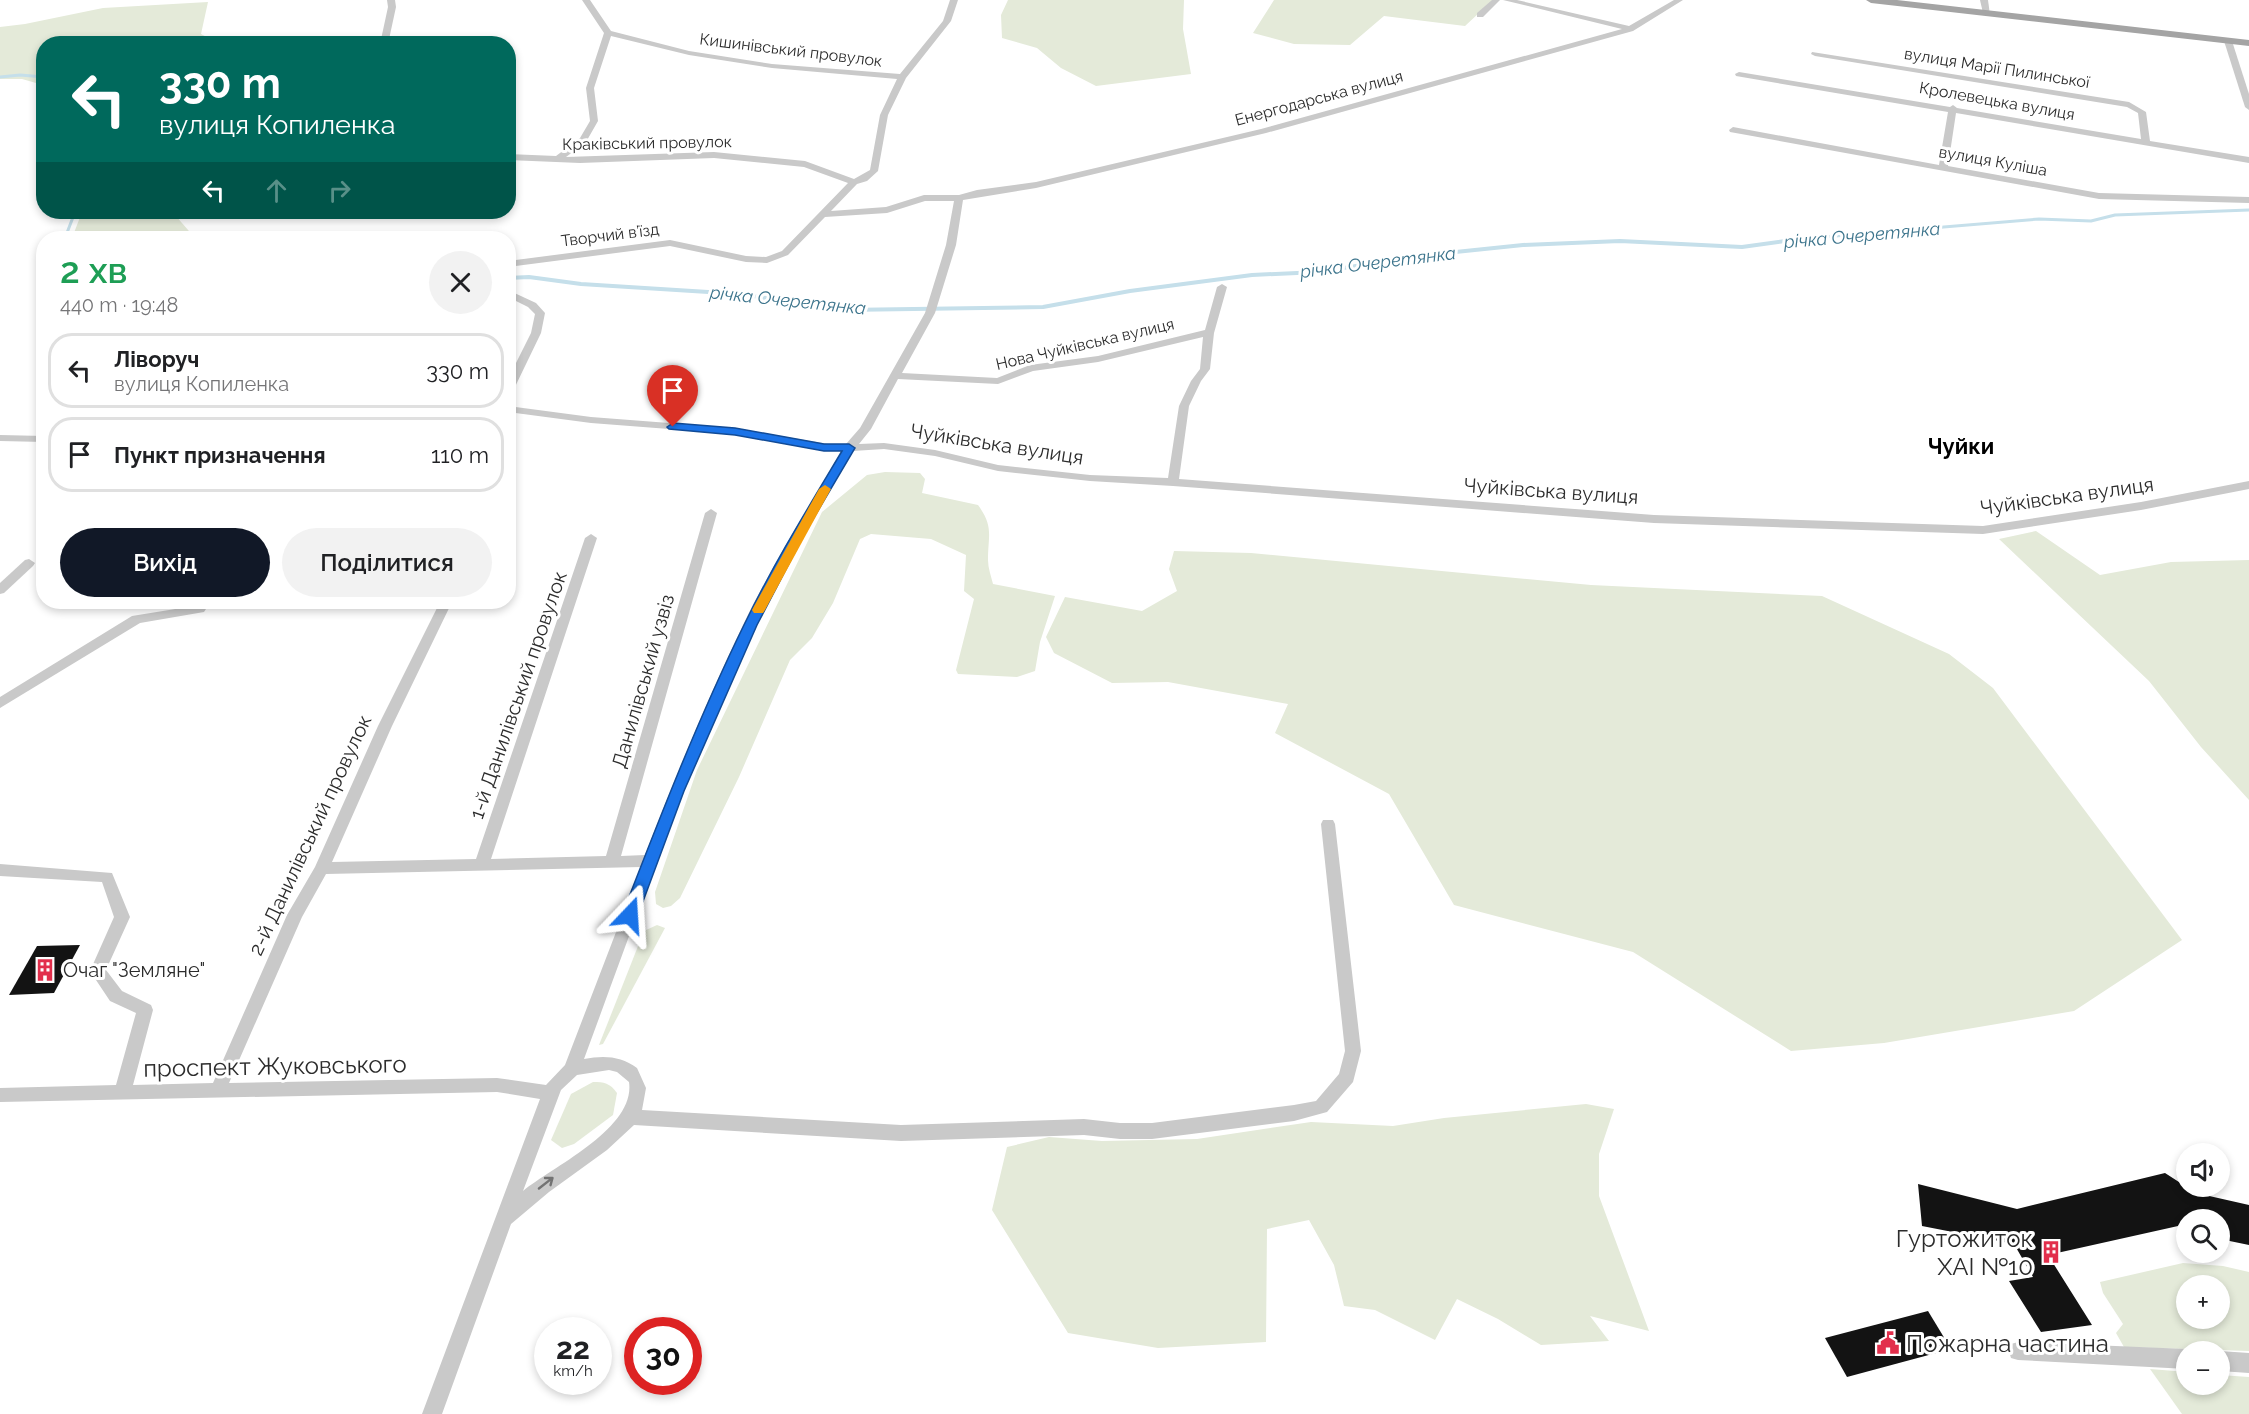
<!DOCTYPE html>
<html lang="uk">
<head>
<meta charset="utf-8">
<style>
	:root { --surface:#fff; --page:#f2f2f2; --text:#202124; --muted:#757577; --line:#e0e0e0; --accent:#111827 }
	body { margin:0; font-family:Raleway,sans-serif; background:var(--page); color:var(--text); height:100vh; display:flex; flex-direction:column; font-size:22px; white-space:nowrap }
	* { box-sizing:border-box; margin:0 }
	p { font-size:20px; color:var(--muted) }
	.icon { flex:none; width:33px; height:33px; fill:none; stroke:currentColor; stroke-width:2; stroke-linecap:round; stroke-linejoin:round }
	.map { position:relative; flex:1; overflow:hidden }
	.sheet { position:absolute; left:36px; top:231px; width:480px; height:378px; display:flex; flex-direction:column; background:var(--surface); border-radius:24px; box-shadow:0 3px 9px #0003 }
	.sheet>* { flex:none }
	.top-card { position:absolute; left:36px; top:36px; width:480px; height:183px; border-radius:24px; box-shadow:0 3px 9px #0003; background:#00695c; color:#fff; overflow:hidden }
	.buttons { position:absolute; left:2176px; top:1143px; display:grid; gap:12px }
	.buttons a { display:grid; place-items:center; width:54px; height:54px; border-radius:50%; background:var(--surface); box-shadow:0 3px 9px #0003; font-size:30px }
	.speed { position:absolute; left:534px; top:1317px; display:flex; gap:12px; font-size:30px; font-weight:700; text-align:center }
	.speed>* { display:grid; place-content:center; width:78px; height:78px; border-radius:50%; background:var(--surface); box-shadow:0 3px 9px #0003; line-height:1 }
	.speed small { font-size:15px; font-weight:400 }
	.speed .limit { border:9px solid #d22; background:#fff; color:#111 }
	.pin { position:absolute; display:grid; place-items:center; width:51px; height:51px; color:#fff; margin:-62px -26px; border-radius:50% 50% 50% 0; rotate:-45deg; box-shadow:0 0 6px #0007 }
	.pin .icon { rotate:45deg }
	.me { position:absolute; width:66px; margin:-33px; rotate:20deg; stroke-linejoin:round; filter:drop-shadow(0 0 4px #0008) }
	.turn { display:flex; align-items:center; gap:21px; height:126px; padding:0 24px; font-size:27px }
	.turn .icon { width:78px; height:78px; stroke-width:2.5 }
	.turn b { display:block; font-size:42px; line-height:51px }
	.lanes { display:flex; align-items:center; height:57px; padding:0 24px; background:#0003; justify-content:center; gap:30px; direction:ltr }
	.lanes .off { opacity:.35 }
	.round { display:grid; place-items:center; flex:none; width:63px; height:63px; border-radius:32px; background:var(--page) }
	.head { display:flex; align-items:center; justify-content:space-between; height:102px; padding:0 24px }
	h1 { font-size:36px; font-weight:600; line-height:45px; color:#1e9e55 }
	.cta { display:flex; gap:12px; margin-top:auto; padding:12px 24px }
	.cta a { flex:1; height:69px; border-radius:36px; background:var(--accent); color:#fff; font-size:24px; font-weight:600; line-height:69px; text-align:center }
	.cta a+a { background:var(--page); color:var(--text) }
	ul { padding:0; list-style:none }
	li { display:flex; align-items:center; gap:18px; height:75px; margin:0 12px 9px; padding:0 12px; border:3px solid var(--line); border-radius:24px }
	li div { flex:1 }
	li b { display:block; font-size:22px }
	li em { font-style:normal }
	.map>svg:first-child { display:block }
</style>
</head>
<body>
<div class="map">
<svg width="2249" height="1414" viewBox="0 0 2249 1414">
	<rect width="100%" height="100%" fill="#fff"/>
	<g fill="#e4ead9" fill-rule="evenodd">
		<path d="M1008,0H1184L1183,29L1191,74L1096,86L1061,68L1037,48L1002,38L1001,15Z"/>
		<path d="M1274,0H1493L1465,26L1384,16L1350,45L1294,44L1253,33Z"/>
		<path d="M208,2L201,34L218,43H277L44,44L43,85L22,79H0V27L25,24L103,8Z"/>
		<path d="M82,212H175V215L195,238H72Z"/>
		<path d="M885,472L920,473L925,479L922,493L978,505C994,527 988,535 988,560C988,568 991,576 993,584L1055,596L1040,642L1035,671L1017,677L958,674L956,670L974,599L964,591L966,555L931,539L871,534L860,539L833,603L812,638L790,660L739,777L680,898L671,906L663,908L656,904L655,892L697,770L822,512L867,475Z"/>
		<path d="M2036,531L2100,575L2171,562L2249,560V800L2201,747L2149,681L1999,539Z"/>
		<path d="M1174,551L1251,553L1591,585L1822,596L1949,654L1993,688L2182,940L2074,1011L1884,1043L1791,1051L1633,952L1454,905L1389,794L1275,733L1288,704L1168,682L1112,683L1054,653L1046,637L1065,597L1142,611L1177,591L1169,569Z"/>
		<path d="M657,925L665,928L603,1044L599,1045L644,931Z"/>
		<path d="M593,1082C604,1082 610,1083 617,1093L613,1115L574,1144L562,1148L551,1140L571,1094Z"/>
		<path d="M1586,1104L1614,1109L1599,1154V1196L1649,1331L1590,1316L1609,1341L1541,1345L1498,1319L1457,1299L1435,1340L1375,1310L1344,1306L1334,1265L1309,1220L1267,1229L1266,1342L1158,1348L1068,1333L992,1210L1007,1147L1049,1137L1102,1141L1197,1139L1311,1122L1393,1126L1444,1118Z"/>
		<path d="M2183,1263L2223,1266L2249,1272V1351L2124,1347L2116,1333L2123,1324L2103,1293L2100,1282ZM2187,1286H2220V1318H2187Z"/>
		<path d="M2150,1369L2187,1372V1384H2220V1375L2249,1377V1414H2182Z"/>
	</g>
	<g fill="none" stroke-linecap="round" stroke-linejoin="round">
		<g stroke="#c5dfea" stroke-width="3">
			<path d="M0,77L20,75L44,77"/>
			<path d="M65,238L75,212"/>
			<path d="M1799,239L2039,219L2091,221L2115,215L2249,210"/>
		</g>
		<path stroke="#c5dfea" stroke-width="4" d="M508,278L529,277L581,284L740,294L844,310L1043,307L1130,291L1252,275L1319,272L1417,256L1523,245L1620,241L1742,247L1813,237"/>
	</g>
	<g fill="#131313">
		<path d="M80,945L54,993L9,995L37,946Z"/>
		<path d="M2165,1173L2196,1193L2249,1205V1245L2220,1239V1220H2187V1224L2048,1255L2092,1325L2041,1332L2009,1281L2033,1277L2014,1244L1922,1226L1918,1184L2017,1209Z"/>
		<path d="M1928,1311L1951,1349L1847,1377L1825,1338Z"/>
	</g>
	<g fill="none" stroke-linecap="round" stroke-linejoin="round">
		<g fill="#c9c9c9" fill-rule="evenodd">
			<path d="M387,0H395L396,7L388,44H380L388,7Z"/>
			<path d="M582,0H590L611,31L689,51L772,64L900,74L943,21L950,0H958L951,21L906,78L888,115L878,171L867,181L857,184L831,211L886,207L924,195H959L977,190L1036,182L1261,129L1622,29L1503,0H1517L1629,26L1674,0H1683L1633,31L1266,133L1036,188L963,200L956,245L935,313L902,373L997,378L1030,365L1098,356L1205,330L1217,287L1222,284L1227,287L1214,333L1210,369L1201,381L1189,406L1179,479L1654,515L1983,526L2141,502L2249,481V489L2141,510L1983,534L1654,523L1173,486L1090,481L998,471L935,456L884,449L853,451C820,508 785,565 756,625C689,765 638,913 584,1059C604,1055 621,1056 637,1068L646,1088L642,1110L901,1125L1084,1119L1120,1123H1152L1294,1105L1316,1101L1339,1074L1345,1051L1321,824L1323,820H1333L1335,824L1361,1051L1353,1082L1327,1112L1294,1121L1152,1139H1120L1084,1135L901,1141L634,1125L607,1150L549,1192L511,1224L442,1414H422L540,1099L497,1092L0,1102V1088L116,1085L136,1013L110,1001L90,971L114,917L102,882L0,876V864L112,873L130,917L106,970L122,991L151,1005L153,1010L133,1085L213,1083L287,915L315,867L378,726L440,602H452L392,726L332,862L476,859L585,538L591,534L597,538L491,859L606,856L705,513L711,509L717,513L621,856L645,855C675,778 707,700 743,625C772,565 808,508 842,451L734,434L591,423L508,412V406L591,417L734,428L834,445L846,444L860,428L925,313L946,245L954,201H925L887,213L825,217L788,255L767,263L746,262L670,246L508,267V261L670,240L746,256L766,257L782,251L848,183L804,167L714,158L580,163L508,160V154L556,156L580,138L590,121L586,88L604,33ZM611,36L689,55L772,68L897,79L880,115L870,170L854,179L805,161L714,152L566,157L586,142L598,121L594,88ZM1203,337L1200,369L1191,381L1179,406L1168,478L1090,475L998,465L935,450L884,443L859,444L871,429L898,379L998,384L1033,371L1098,362ZM641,867L565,1065L546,1085L497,1078L229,1083L302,917L326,874ZM609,1070L617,1072L629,1082C636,1128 554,1166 523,1191L561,1090L577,1075Z"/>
			<path d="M1492,0H1500L1483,17H1477V13Z"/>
			<path d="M1980,0H1988L1990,15L1983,13Z"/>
			<path d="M2228,39L2232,41L2249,94V110L2245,107L2224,41Z"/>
			<path d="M1812,52L2129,102L2146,112L2150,141L2249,157V163L1956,113L1948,166L2099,193L2249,197V203L2099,199L1730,132L1729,130L1733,127L1939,165L1948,112L1736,76L1735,74L1739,72L1950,107L1953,105L1957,108L2141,139L2138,113L2127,107L1815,56L1811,54Z"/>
			<path d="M508,290L536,303L545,313L541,333L513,391L508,394V379L531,333L535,314L528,307L508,297Z"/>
			<path d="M0,435L44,436V442L0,441Z"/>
			<path d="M29,559L35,563L33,566L4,593L0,594V583L25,560Z"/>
			<path d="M200,605L204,606L206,609L204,612L140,623L0,708V697L132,616Z"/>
			<path d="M2018,1342L2187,1349L2192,1352H2187V1369L2018,1360L2011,1358L2009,1351L2011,1344Z"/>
			<path d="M2220,1351L2249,1353V1373L2220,1371Z"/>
		</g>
		<path fill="#a4a4a4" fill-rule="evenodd" d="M1866,0H1897L2249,40V46L1871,3Z"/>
	</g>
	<defs><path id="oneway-shaft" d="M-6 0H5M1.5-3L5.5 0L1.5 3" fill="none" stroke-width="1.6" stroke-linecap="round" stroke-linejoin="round" transform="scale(1.5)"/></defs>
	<use stroke="#737373" href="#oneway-shaft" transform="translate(546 1183) rotate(-38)"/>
	<path fill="#1a73e8" stroke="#114b97" stroke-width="1.5" d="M673,423L735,428L824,444H849L855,448L806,531L757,625L684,791L638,915L635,919L630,921L625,919L622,915C660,817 698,719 744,625C773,565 808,508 842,451H824L735,435L669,429L667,427Z"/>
	<path fill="#f59e0b" d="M825,485L831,489L765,610L763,613H754L752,610L819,489Z"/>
	<defs>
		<g id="building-bare" transform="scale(1.8)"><path d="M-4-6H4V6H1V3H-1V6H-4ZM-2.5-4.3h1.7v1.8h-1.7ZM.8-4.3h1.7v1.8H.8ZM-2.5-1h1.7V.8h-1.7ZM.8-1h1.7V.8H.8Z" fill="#e22f4c" stroke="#fff" stroke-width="2.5" paint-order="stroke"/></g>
		<g id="civic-bare" transform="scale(1.8)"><path d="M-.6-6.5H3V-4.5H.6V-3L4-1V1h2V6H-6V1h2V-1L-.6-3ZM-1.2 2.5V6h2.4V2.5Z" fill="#e22f4c" stroke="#fff" stroke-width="2.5" paint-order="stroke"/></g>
	</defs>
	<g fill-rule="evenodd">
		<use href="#building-bare" x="45" y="970"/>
		<use href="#building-bare" x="2051" y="1252"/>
		<use href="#civic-bare" x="1888" y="1343"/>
	</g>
	<g text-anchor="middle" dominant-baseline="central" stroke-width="6" stroke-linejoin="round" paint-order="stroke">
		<g font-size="16" fill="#2c2c2c" stroke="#fff">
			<text transform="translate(791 50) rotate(7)">Кишинівський провулок</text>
			<text transform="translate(1997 68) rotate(9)">вулиця Марії Пилинської</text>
			<text transform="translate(1319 98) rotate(-15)">Енергодарська вулиця</text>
			<text transform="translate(1997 101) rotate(10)">Кролевецька вулиця</text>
			<text transform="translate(647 143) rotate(-1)">Краківський провулок</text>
			<text transform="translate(1993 161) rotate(10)">вулиця Куліша</text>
			<text transform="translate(610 235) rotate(-7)">Творчий в’їзд</text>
			<text transform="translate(1085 344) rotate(-13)">Нова Чуйківська вулиця</text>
		</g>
		<g font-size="18" font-style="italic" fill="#3c748c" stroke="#fff">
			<text transform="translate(1862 235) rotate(-5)">річка Очеретянка</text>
			<text transform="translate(1378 262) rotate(-7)">річка Очеретянка</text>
			<text transform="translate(788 300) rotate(6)">річка Очеретянка</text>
		</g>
		<g font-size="20" fill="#2c2c2c" stroke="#fff">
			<text transform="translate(997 444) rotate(9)">Чуйківська вулиця</text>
			<text transform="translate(1551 491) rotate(4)">Чуйківська вулиця</text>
			<text transform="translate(2067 496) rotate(-8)">Чуйківська вулиця</text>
			<text transform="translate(643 681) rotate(-74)">Данилівський узвіз</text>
			<text transform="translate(518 695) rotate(-71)">1-й Данилівський провулок</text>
			<text transform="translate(310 835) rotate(-65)">2-й Данилівський провулок</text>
		</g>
		<g font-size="20" fill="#2c2c2c" stroke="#fff" text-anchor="start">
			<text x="63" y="970">Очаг "Земляне"</text>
		</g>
		<g font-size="22" font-weight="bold" fill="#000" stroke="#fff">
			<text x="1961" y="446">Чуйки</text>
		</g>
		<g font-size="24" fill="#2c2c2c" stroke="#fff">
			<text transform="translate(275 1066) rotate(-1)">проспект Жуковського</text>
		</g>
		<g font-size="24" fill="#2c2c2c" stroke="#fff" text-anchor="end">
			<text x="2033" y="1238">Гуртожиток<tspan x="2033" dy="28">ХАІ №10</tspan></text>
			<text x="1906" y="1343" text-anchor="start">Пожарна частина</text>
		</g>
	</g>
</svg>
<div class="buttons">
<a><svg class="icon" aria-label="sound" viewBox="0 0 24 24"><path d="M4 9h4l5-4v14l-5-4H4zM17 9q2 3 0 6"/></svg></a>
<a><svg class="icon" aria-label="search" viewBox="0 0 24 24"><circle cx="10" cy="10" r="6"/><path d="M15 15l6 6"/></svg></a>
<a>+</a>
<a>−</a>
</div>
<div class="speed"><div>22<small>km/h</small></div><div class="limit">30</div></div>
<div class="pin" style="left:673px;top:427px;background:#d93025"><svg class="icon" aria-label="arrive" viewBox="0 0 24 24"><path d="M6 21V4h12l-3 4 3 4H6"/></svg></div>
<svg class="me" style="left:630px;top:915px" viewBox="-20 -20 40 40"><path d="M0-17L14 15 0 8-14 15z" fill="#1a73e8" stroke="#fff" stroke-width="4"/></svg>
<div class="top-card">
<div class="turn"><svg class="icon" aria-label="left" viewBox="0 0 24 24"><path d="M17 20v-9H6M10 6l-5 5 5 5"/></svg><div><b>330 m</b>вулиця Копиленка</div></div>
<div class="lanes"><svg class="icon" aria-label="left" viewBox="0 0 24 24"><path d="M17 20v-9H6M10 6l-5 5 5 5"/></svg><svg class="icon off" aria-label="ahead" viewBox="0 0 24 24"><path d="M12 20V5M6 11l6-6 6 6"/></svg><svg class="icon off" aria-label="right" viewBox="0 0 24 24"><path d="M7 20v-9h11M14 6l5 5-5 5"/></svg></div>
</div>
<section class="sheet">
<div class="head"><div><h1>2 хв</h1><p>440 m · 19:48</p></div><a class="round"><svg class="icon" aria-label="close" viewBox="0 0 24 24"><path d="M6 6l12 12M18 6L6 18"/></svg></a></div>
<ul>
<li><svg class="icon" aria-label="left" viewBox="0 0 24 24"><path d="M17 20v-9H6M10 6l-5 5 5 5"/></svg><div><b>Ліворуч</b><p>вулиця Копиленка</p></div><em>330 m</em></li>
<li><svg class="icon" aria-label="arrive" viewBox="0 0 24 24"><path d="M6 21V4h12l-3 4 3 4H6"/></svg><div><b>Пункт призначення</b></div><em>110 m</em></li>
</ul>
<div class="cta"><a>Вихід</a><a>Поділитися</a></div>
</section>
</div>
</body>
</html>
